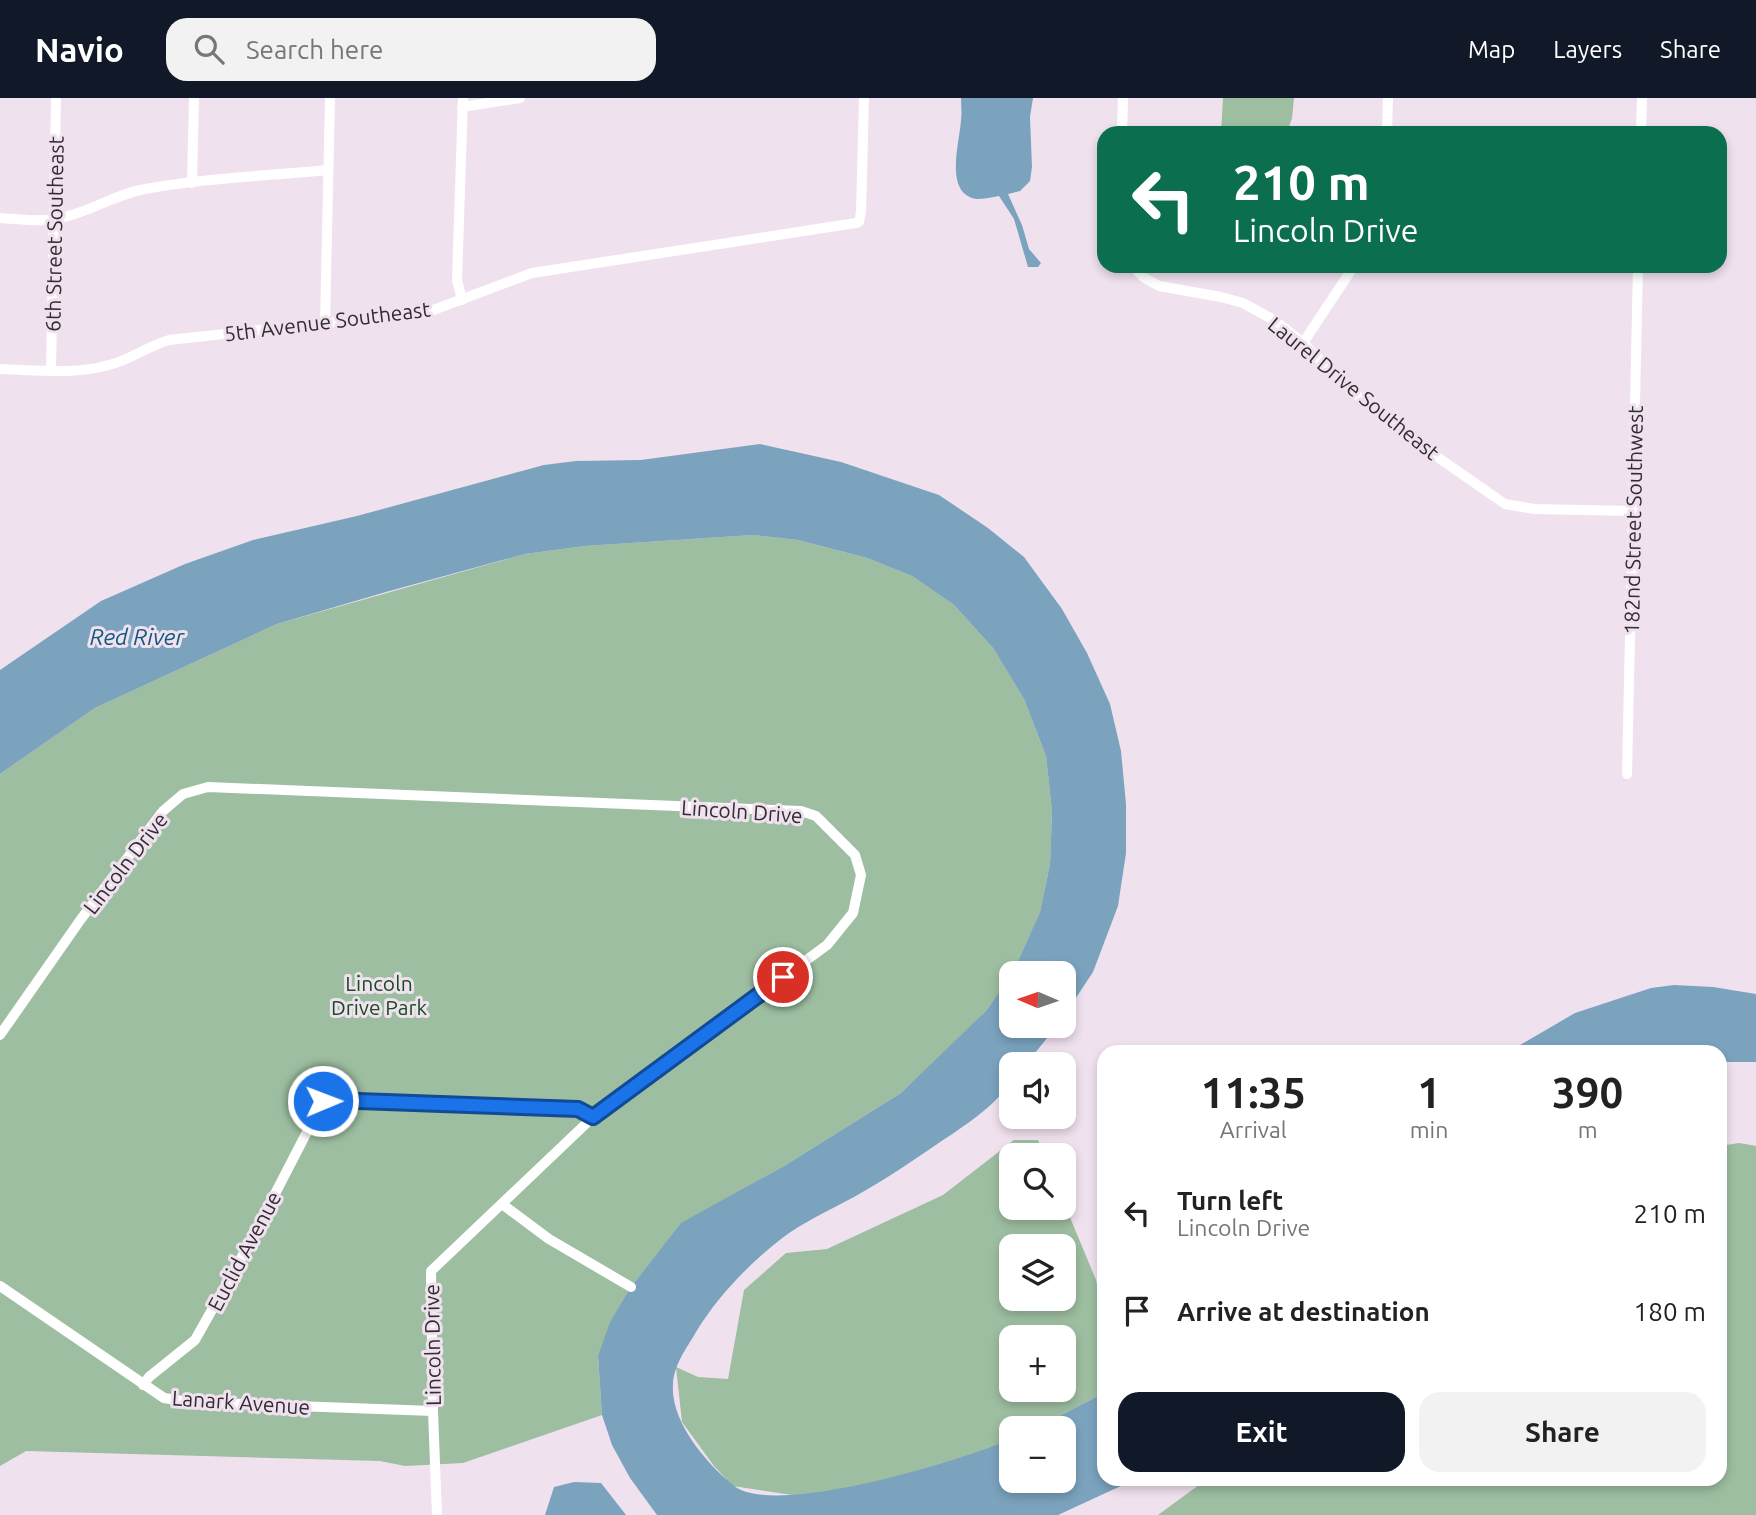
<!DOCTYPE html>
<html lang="en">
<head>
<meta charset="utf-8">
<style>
	:root { --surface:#fff; --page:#f2f2f2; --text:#222; --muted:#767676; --accent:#111827 }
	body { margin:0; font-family:Ubuntu,sans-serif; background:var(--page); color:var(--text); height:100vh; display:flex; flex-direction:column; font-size:26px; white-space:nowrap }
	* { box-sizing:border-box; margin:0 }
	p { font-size:23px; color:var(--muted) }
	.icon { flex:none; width:38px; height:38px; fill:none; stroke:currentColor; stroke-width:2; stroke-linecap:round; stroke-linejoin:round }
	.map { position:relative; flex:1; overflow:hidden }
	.side { position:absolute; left:1097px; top:947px; width:630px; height:441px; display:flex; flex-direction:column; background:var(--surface); border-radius:21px; box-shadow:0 4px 10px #0003 }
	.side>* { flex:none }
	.top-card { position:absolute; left:1097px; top:28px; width:630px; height:147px; border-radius:21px; box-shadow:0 4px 10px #0003; background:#0b6e4f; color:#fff; overflow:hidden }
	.needle { width:46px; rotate:272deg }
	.buttons { position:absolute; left:999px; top:863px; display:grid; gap:14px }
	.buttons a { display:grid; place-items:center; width:77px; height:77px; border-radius:14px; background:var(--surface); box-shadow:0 4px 10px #0003; font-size:35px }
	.pin { position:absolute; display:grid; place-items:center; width:60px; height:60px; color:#fff; margin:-30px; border:4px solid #fff; border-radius:50%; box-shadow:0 2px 7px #0007 }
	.me { position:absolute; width:77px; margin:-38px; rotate:89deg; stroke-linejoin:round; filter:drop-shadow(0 0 5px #0008) }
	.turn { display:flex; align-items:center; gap:24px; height:147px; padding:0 21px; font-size:32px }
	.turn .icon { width:91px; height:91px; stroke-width:2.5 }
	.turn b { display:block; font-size:49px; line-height:60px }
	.eta { display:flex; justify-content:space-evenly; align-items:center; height:119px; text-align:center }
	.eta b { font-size:42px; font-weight:700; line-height:49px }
	.cta { display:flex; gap:14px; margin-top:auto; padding:14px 21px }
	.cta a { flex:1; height:80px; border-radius:21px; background:var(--accent); color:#fff; font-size:28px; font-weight:700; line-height:80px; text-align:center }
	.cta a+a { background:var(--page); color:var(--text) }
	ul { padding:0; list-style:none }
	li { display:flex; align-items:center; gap:21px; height:98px; padding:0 21px }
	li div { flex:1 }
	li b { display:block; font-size:26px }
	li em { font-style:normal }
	header { display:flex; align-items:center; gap:42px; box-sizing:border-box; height:98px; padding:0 35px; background:var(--accent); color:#fff }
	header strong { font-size:33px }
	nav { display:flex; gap:38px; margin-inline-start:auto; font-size:24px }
	.search { width:490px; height:63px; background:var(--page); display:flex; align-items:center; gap:18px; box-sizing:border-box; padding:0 24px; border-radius:21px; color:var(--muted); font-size:26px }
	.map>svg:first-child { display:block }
</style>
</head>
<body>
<header>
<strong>Navio</strong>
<div class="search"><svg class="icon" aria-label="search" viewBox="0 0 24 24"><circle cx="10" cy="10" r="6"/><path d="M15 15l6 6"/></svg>Search here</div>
<nav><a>Map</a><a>Layers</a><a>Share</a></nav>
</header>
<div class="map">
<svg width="1756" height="1417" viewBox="0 0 1756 1417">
	<rect width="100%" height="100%" fill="#f0e1ef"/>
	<g fill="#9dbea0" fill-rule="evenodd">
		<path d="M1223,0H1294L1292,20L1287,35H1221Z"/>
		<path d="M753,437L798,442L867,460L912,478L954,507L993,550L1024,601L1046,658L1052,713L1050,766L1040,814L1015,872L986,913L948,952L901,995L784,1068L681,1126L631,1189L598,1258L602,1317L463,1365L405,1368L380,1363L26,1353L0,1368V676L95,610L277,526L525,456L585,448Z"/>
		<path d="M1014,1042H1038L1044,1057H1012V1110H1064V1105L1096,1182L1104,1218V1295L1036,1330H1012L1011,1341L970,1359L893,1382L812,1400L733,1388L714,1368L682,1324L676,1269L698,1279L728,1281L744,1192L786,1155L827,1151L943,1097ZM1012,1148H1064V1200H1012ZM1012,1239H1064V1292H1012Z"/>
		<path d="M1739,1045L1756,1048V1417H1158L1207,1381H1720V1048Z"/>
	</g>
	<g fill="#7ba3be">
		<path d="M961,0H1033L1030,19L1032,69L1030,83L1020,93L1008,96L1022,127L1029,151L1041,165L1038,169H1028L1014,121L999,98C992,99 984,101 977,101C943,97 960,43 961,22C962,15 961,7 961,0Z"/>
		<path d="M760,346L841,364L939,397L988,430L1024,459L1062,511L1087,555L1110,606L1121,653L1126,706V755L1118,808L1093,874L1064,918V875H1013L1040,814L1050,766L1052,713L1046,658L1024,601L993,550L954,507L912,478L867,460L798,442L753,437L585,448L525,456L386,494L277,526L95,610L0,676V572L101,503L185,466L253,442L357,418L544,367L576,363L641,362Z"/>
		<path d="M1011,877L1012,928H1057L1026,966H1012L1011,985C987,1015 962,1029 930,1051C905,1068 881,1084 854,1099C830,1112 803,1124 781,1141C748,1167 718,1198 696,1234C687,1250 674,1266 673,1286C670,1324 708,1368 737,1390C783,1417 961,1363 1011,1341L1012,1382H1064V1330H1036L1104,1295V1381H1136L1058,1417H657L630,1380L612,1347L602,1317L598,1258L610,1224L631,1189L681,1125L784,1068L901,995L986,913Z"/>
		<path d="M1674,887L1713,889L1756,896V964H1720V954H1508L1575,915L1651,890Z"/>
		<path d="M574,1384L601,1385L626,1417H545L554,1389Z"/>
	</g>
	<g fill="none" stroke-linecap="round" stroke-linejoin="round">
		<g stroke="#fff" stroke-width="10">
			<path d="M462,9L520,0"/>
			<path d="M1122,35L1123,0"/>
			<path d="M1387,35L1388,0"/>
			<path d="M1641,35L1642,0"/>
			<path d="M192,85L194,0"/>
			<path d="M0,120C21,121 44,125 64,119C91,113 113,98 140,92C202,80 266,78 328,72"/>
			<path d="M1133,168L1143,179L1159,188L1221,199L1243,205L1274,222L1303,245L1352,293L1397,331L1505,406L1534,411L1633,413"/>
			<path d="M462,202L457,182L463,0"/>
			<path d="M325,226L330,0"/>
			<path d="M1303,245L1354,168"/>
			<path d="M0,271C36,272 74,277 109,267C130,262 148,248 169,242L428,214L532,175L856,125L859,124L861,114L864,0"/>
			<path d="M51,273L56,0"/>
			<path d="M1627,676L1638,168"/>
			<path d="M0,937L81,821L163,713L183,696L208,689L801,713L816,718L855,757L861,777L853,815L827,847L593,1019L431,1173L433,1313L437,1417"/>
			<path d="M502,1106L549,1141L631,1189"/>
			<path d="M0,1188L164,1300L189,1304L433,1313"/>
			<path d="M143,1287L149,1279L195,1242L249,1146L323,1003L331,1002L578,1011L593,1019"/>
		</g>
	</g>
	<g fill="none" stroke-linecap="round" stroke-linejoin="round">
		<g stroke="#114b97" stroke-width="18">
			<path id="route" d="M323,1003L331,1002L578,1011L593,1019L783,879"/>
		</g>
		<use href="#route" stroke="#1a73e8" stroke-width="12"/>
	</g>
	<g text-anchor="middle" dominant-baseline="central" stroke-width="6" stroke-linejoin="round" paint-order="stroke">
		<g font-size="21" fill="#322d32" stroke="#f0e1ef">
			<text transform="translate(54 136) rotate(-89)">6th Street Southeast</text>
			<text transform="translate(327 223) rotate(-7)">5th Avenue Southeast</text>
			<text transform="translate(1354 290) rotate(39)">Laurel Drive Southeast</text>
			<text transform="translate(1633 422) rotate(-89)">182nd Street Southwest</text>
			<text transform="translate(742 713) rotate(4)">Lincoln Drive</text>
			<text transform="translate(125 765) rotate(-52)">Lincoln Drive</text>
			<text transform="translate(244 1153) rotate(-62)">Euclid Avenue</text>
			<text transform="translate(432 1247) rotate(-91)">Lincoln Drive</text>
			<text transform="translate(241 1304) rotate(4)">Lanark Avenue</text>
		</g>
		<g font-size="21" fill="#174c22" stroke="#f0e1ef">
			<text x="379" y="885">Lincoln<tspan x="379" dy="24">Drive Park</tspan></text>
		</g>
		<g font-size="23" font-style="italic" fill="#12597e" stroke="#f0e1ef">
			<text x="137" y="538">Red River</text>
		</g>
	</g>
</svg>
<div class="buttons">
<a><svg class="needle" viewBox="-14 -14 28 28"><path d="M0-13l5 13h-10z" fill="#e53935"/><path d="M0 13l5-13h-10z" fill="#767676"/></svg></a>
<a><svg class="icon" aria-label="sound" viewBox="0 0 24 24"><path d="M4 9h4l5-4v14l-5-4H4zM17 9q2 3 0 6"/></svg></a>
<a><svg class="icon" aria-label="search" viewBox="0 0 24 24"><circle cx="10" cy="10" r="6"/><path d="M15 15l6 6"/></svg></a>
<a><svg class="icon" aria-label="layers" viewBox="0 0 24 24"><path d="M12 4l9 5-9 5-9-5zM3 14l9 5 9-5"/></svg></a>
<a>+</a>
<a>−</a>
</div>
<div class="pin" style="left:783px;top:879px;background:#d93025"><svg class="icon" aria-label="arrive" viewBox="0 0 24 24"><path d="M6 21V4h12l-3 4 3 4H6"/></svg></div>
<svg class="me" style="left:323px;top:1003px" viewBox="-20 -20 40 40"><circle r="17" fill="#1a73e8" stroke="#fff" stroke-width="3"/><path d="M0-11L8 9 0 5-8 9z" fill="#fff"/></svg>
<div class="top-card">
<div class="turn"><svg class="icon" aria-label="left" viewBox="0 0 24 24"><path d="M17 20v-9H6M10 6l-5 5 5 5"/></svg><div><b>210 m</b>Lincoln Drive</div></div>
</div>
<section class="side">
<div class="eta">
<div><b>11:35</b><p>Arrival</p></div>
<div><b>1</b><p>min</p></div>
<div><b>390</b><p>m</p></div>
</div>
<ul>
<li><svg class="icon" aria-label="left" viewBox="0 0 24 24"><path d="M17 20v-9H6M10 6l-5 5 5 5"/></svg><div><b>Turn left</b><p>Lincoln Drive</p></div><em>210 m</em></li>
<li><svg class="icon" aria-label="arrive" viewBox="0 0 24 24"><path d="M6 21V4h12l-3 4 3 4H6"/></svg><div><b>Arrive at destination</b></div><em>180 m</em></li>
</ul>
<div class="cta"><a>Exit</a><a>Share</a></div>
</section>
</div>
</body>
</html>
